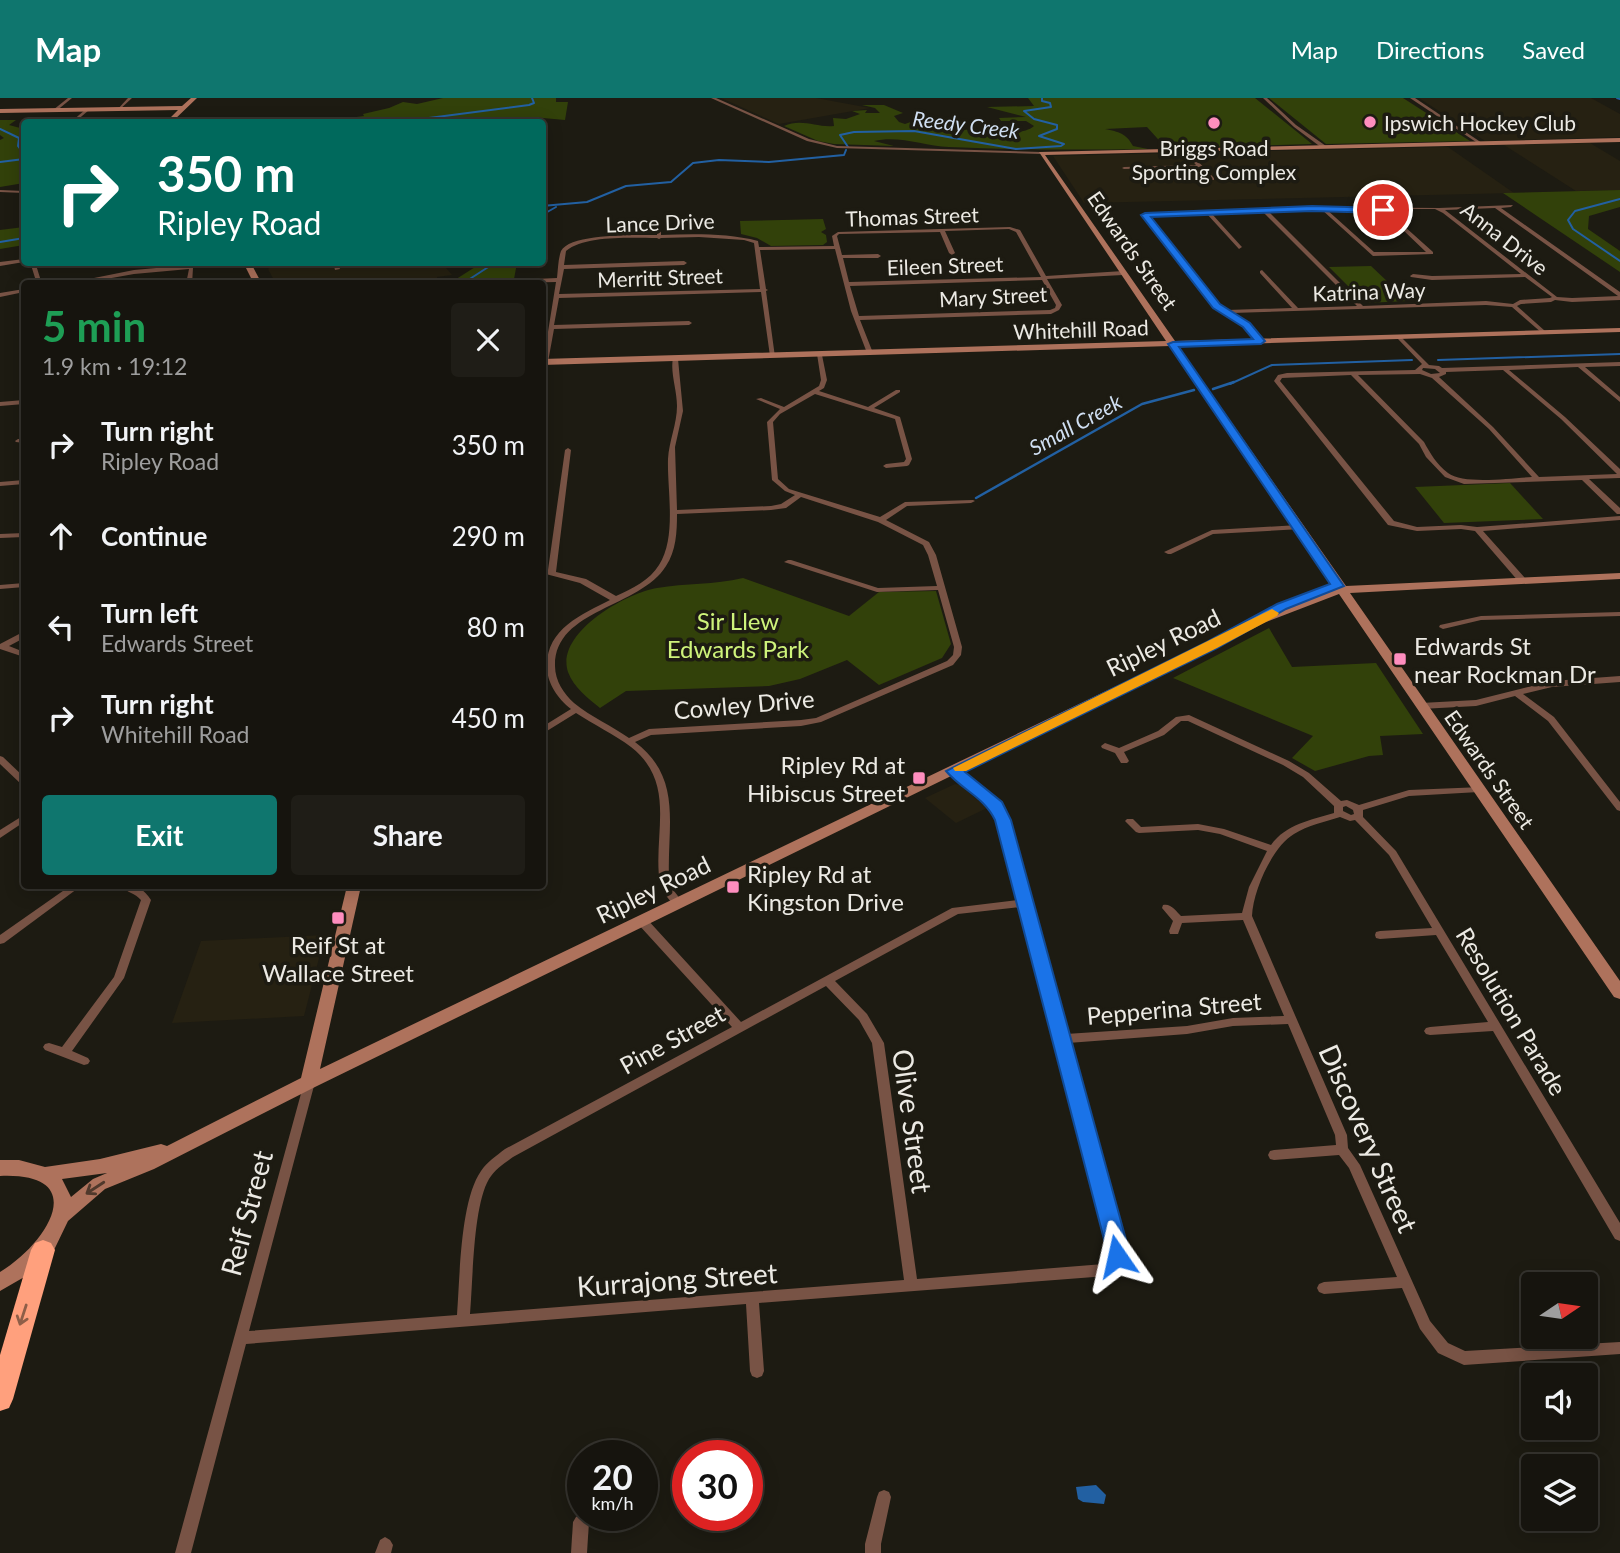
<!DOCTYPE html>
<html lang="en">
<head>
<meta charset="utf-8">
<style>
	:root { --surface:#16140e; --page:#1f1d17; --text:#f1f3f6; --muted:#9e9e9e; --line:#35332e; --accent:#0f766e }
	body { margin:0; font-family:Lato,sans-serif; background:var(--page); color:var(--text); height:100vh; display:flex; flex-direction:column; font-size:26px; white-space:nowrap }
	* { box-sizing:border-box; margin:0 }
	p { font-size:23px; color:var(--muted) }
	.icon { flex:none; width:38px; height:38px; fill:none; stroke:currentColor; stroke-width:2; stroke-linecap:round; stroke-linejoin:round }
	.map { position:relative; flex:1; overflow:hidden }
	.panel { position:absolute; left:21px; top:182px; width:525px; height:609px; display:flex; flex-direction:column; background:var(--surface); border-radius:7px; box-shadow:0 4px 18px #0003,0 0 0 2px var(--line) }
	.panel>* { flex:none }
	.top-card { position:absolute; left:21px; top:21px; width:525px; height:147px; border-radius:7px; box-shadow:0 4px 18px #0003,0 0 0 2px var(--line); background:#00695c; color:#fff; overflow:hidden }
	.needle { width:46px; rotate:77deg }
	.controls { position:absolute; left:1521px; top:1174px; display:grid; gap:14px }
	.controls a { display:grid; place-items:center; width:77px; height:77px; border-radius:7px; background:var(--surface); box-shadow:0 4px 18px #0003,0 0 0 2px var(--line); font-size:35px }
	.speed { position:absolute; left:567px; top:1342px; display:flex; gap:14px; font-size:35px; font-weight:700; text-align:center }
	.speed>* { display:grid; place-content:center; width:91px; height:91px; border-radius:50%; background:var(--surface); box-shadow:0 4px 18px #0003,0 0 0 2px var(--line); line-height:1 }
	.speed small { font-size:18px; font-weight:400 }
	.speed .limit { border:10px solid #d22; background:#fff; color:#111 }
	.pin { position:absolute; display:grid; place-items:center; width:60px; height:60px; color:#fff; margin:-30px; border:4px solid #fff; border-radius:50%; box-shadow:0 2px 7px #0007 }
	.me { position:absolute; width:77px; margin:-38px; rotate:349deg; stroke-linejoin:round; filter:drop-shadow(0 0 5px #0008) }
	.turn { display:flex; align-items:center; gap:24px; height:147px; padding:0 21px; font-size:32px }
	.turn .icon { width:91px; height:91px; stroke-width:2.5 }
	.turn b { display:block; font-size:49px; line-height:60px }
	.round { display:grid; place-items:center; flex:none; width:74px; height:74px; border-radius:7px; background:var(--page) }
	.overview { display:flex; align-items:center; justify-content:space-between; height:119px; padding:0 21px }
	h1 { font-size:42px; font-weight:700; line-height:52px; color:#1e9e55 }
	.primary-button { display:flex; gap:14px; margin-top:auto; padding:14px 21px }
	.primary-button a { flex:1; height:80px; border-radius:7px; background:var(--accent); color:#fff; font-size:28px; font-weight:700; line-height:80px; text-align:center }
	.primary-button a+a { background:var(--page); color:var(--text) }
	ul { padding:0; list-style:none }
	li { display:flex; align-items:center; gap:21px; height:91px; padding:0 21px }
	li div { flex:1 }
	li b { display:block; font-size:26px }
	li em { font-style:normal }
	header { display:flex; align-items:center; gap:42px; box-sizing:border-box; height:98px; padding:0 35px; background:var(--accent); color:#fff }
	header strong { font-size:33px }
	nav { display:flex; gap:38px; margin-inline-start:auto; font-size:24px }
	.map>svg:first-child { display:block }
</style>
</head>
<body>
<header>
<strong>Map</strong>
<nav><a>Map</a><a>Directions</a><a>Saved</a></nav>
</header>
<div class="map">
<svg width="1620" height="1455" viewBox="0 0 1620 1455">
	<rect width="100%" height="100%" fill="#1d1b12"/>
	<g fill="#262112">
		<path d="M721,0H816L870,10L779,26Z"/>
		<path d="M1419,0H1591L1620,16V39L1485,43Z"/>
		<path d="M1590,45L1620,63V92L1576,93L1504,47Z"/>
		<path d="M1448,49L1514,95L1084,105L1053,58Z"/>
		<path d="M441,164L452,177L437,179V186H276L268,171L272,167L290,165L327,170L393,165Z"/>
		<path d="M955,686L960,687L987,710L956,725L925,700Z"/>
		<path d="M325,837L304,918L172,925L201,843Z"/>
	</g>
	<g fill="#32410a">
		<path d="M443,0H556V4H568L565,22L532,19L457,24H324L325,20L331,19L333,22L364,18L363,16L389,10L403,4L417,6Z"/>
		<path d="M1028,0H1255L1312,46L1166,50L1147,29L1105,31C1119,34 1126,35 1133,48L1148,51C1081,52 1015,52 949,49C924,48 899,37 874,43L894,48L834,46L818,43L784,28C802,20 817,30 834,28L833,20L846,21L860,16L852,13L867,12L865,15H880L875,10L862,7H884L903,15L894,18L899,24L905,26L919,21L929,26L941,24L961,32L997,30L1003,35C1013,34 1026,35 1034,28L1026,23H1001L999,20L1026,19L987,9L1034,8Z"/>
		<path d="M1269,0H1403L1470,43L1326,46Z"/>
		<path d="M0,22H16L9,27L24,31V85L0,89V42L4,40L0,37Z"/>
		<path d="M1620,92V109L1589,118L1588,131L1620,153V174L1503,95Z"/>
		<path d="M823,121L826,131L821,134L826,137L827,144L823,147L771,148L757,140L741,136L740,123Z"/>
		<path d="M24,129V147L0,151V132Z"/>
		<path d="M483,164L517,165L514,181L499,185H450Z"/>
		<path d="M1371,168L1408,203L1365,205L1329,169Z"/>
		<path d="M1510,385L1543,421L1444,425L1415,389Z"/>
		<path d="M743,480L849,518L879,494L936,493L951,546L942,560L879,587L847,562L800,581L769,588L626,593L600,610C588,600 574,590 568,574C555,535 626,495 657,490C686,485 714,487 743,480Z"/>
		<path d="M1269,530L1292,569L1376,565L1423,636L1380,638L1383,657L1369,658L1315,673L1292,660L1313,638L1173,580Z"/>
	</g>
	<path fill="#2260a2" d="M1096,1387L1106,1397L1104,1406L1083,1404L1078,1401L1076,1389Z"/>
	<g fill="none" stroke-linecap="round" stroke-linejoin="round">
		<g stroke="#2260a2" stroke-width="2">
			<path d="M1617,0L1620,1"/>
			<path d="M398,24L529,7L534,5L532,0"/>
			<path d="M0,31L19,40L18,48L24,56"/>
			<path d="M848,49L840,37L854,34L914,33L1016,51L1061,48L1064,46L1039,38L1057,31V27L1034,21L1024,13L1051,9L1050,5L1042,3V0"/>
			<path d="M0,64L24,61"/>
			<path d="M1620,101L1575,113L1568,122L1573,131L1620,163"/>
			<path d="M542,108L587,104L626,88L671,84L693,65L719,62L769,64L844,57L846,52"/>
			<path d="M542,117L556,109"/>
			<path d="M0,144L24,140"/>
			<path d="M462,186L496,164"/>
			<path d="M1438,262L1620,256"/>
			<path d="M1230,286L1272,267L1412,262"/>
		</g>
		<g stroke="#2260a2" stroke-width="2.5">
			<path d="M1213,291L1234,284"/>
			<path d="M976,400L1142,306L1194,292"/>
		</g>
		<g fill="#785345" fill-rule="evenodd">
			<path d="M68,0H72L55,14H53V12Z"/>
			<path d="M128,0H132L118,13H116Z"/>
			<path d="M711,0H716L809,41L837,48L1041,54L1043,55L1041,56L837,50L807,43Z"/>
			<path d="M1263,0H1267L1296,27L1326,48V50H1322L1294,29Z"/>
			<path d="M1410,0H1415L1482,45L1479,46Z"/>
			<path d="M86,11L89,12L75,24H71Z"/>
			<path d="M1182,51H1186L1214,80V82H1210L1198,69L1124,71L1122,70L1124,69L1196,67Z"/>
			<path d="M0,92L24,93V95L0,94Z"/>
			<path d="M1513,107L1511,109L1501,110L1620,194V202L1572,204L1555,202L1551,204L1521,206L1517,208L1545,233L1546,234L1543,236L1512,209L1486,207L1232,215L1249,226L1264,243L1261,245L1245,228L1214,209L1143,117L1145,116L1312,109L1439,110ZM1495,110L1618,198H1619L1572,200L1557,199L1445,112ZM1312,111H1321L1373,158L1433,156V154L1385,111H1435L1443,115L1521,176L1432,178L1413,176L1410,178L1411,179L1432,182L1525,179L1552,199L1550,200L1520,202L1513,206L1486,203L1363,208L1268,113ZM1326,111H1381L1426,154H1374ZM1263,113V114L1357,208L1298,210L1262,172L1260,173V175L1292,210L1227,212L1218,207L1149,118L1207,116L1239,151L1242,149L1241,148L1212,116Z"/>
			<path d="M659,124L661,125V137C693,136 727,135 758,143L759,149L834,148L832,138L838,134L1010,129L1020,132L1046,178L1123,173L1126,175L1123,177L1047,181L1062,207L1059,212L1051,216L860,222L873,255L870,257L867,255L851,213L835,151L760,152L766,191L768,192L766,193L775,259L770,258L761,194L559,200L554,227L689,223L692,225L689,227L554,231L548,264L543,265L556,184L514,185L512,184V182L557,180C558,172 558,161 561,153C570,135 638,137 657,137V125ZM1009,131L1016,134L1041,179L849,184L843,160H878L881,158L878,156L842,157L837,138L839,136L940,134L949,155L952,157L955,155L945,133ZM699,139L744,142L754,145L760,191L559,196L564,171L684,167L687,165L684,163L564,167L566,153C585,137 632,140 657,140L659,141L661,140ZM1042,182L1056,207L1055,210L1050,212L859,218L850,188Z"/>
			<path d="M24,161V164L0,168V164Z"/>
			<path d="M30,164H35L42,186H37Z"/>
			<path d="M223,164H248L193,170L192,186H186L189,171L134,176L78,186H64L134,172Z"/>
			<path d="M323,164L338,166L340,171L335,172L334,168Z"/>
			<path d="M24,191V194L0,199V195Z"/>
			<path d="M1400,238L1429,267L1439,268L1442,270L1620,264V268L1585,269L1620,299V304L1578,269L1509,272L1565,319L1620,371V380L1589,381L1620,410V416H1617L1582,382L1464,386L1445,379L1426,359L1419,346L1351,277L1282,280L1280,283L1394,423L1417,429L1461,427L1477,429L1620,418V422L1483,433L1525,480L1526,482L1522,484H1519L1475,433L1461,431L1417,433L1388,427L1274,283L1278,277L1287,275L1415,272L1422,266L1398,241L1397,240ZM1423,270L1435,271L1440,275L1431,276L1422,272ZM1503,272L1561,321L1617,376L1539,379L1493,329L1439,279L1446,276V274ZM1420,276L1432,280L1489,331L1532,379C1512,380 1463,387 1448,375C1437,367 1430,355 1424,344L1358,277Z"/>
			<path d="M817,256L822,257L827,282L824,290L819,293L868,309L896,292H900V294L874,310L900,319L912,361L909,367L907,368L886,370L883,368L886,366L904,364L906,361L895,321L815,296L780,316L773,324L778,381L789,391L880,419L905,404L973,402L975,403L971,405L907,408L886,422L929,444L936,457L962,549L961,557L953,567L821,624L801,628L651,637L635,644C683,680 667,728 669,779L671,789L684,806L683,809C672,810 664,795 660,786C652,737 678,686 631,649C614,636 594,627 576,615L542,636V629L571,611C558,601 547,585 547,569C546,531 581,517 610,502L580,485L542,475V471L548,472L565,352L568,350L571,352L556,474L586,481L616,498C632,491 650,482 659,467C677,439 667,392 668,361C669,343 677,326 677,308C677,292 670,275 673,260L678,261L683,313L675,349L677,412L771,408L781,406L795,397L785,393L772,382L767,324L780,311L756,301L761,300L784,309L819,288L821,282ZM801,399L878,424L923,447L928,457L937,488L878,490L791,462H788L784,464L877,494L938,492L954,549L953,557L947,563L816,620L801,622L649,631L629,640C612,628 591,619 574,605C564,596 555,583 555,568C554,511 640,510 666,468C676,453 677,434 677,416L771,412L786,410Z"/>
			<path d="M24,302V306L0,308V304Z"/>
			<path d="M18,341H24V345L16,344L15,343Z"/>
			<path d="M24,382V386L0,388V384Z"/>
			<path d="M1298,427H1301V431L1213,436L1171,456H1168L1164,454L1212,432Z"/>
			<path d="M24,435V439L0,440V436Z"/>
			<path d="M24,485V489L0,491V487Z"/>
			<path d="M1620,514V518L1481,522L1443,531L1439,529L1440,527L1481,518Z"/>
			<path d="M21,535H24V540L9,548L24,554V559L0,551V546Z"/>
			<path d="M1620,578V584L1552,589L1523,596L1554,619L1620,704V713L1617,712L1548,623L1515,598L1476,608L1421,611L1417,608L1421,605L1476,602L1552,583Z"/>
			<path d="M1189,617L1289,663L1309,675L1341,703L1347,702L1359,707L1409,692L1482,689L1484,691L1479,694L1409,698L1363,712V719L1396,753L1620,1125V1143L1615,1141L1493,933L1430,937L1426,936L1424,933L1426,930L1430,929L1488,924L1436,837L1380,841L1376,840L1375,837L1376,834L1380,833L1432,830L1389,757L1355,722L1350,723L1340,719C1325,724 1308,727 1294,736C1272,749 1253,793 1252,818L1347,1037L1348,1050L1360,1067L1430,1223L1448,1245L1465,1253L1620,1244V1256L1464,1267L1438,1255L1420,1231L1402,1190L1324,1196L1319,1194L1317,1190L1319,1186L1324,1184L1397,1179L1349,1070L1339,1057L1274,1062L1270,1061L1268,1057L1270,1053L1274,1052L1336,1047L1335,1037L1288,926L1233,928L1187,936L1068,945L1123,1149C1121,1162 1121,1173 1107,1178L759,1205L764,1273L762,1278L757,1280L752,1278L750,1273L746,1206L246,1246L191,1455H175L305,981L309,979L313,981L315,984L249,1233L457,1217C460,1179 460,1103 481,1073C487,1064 496,1058 505,1051L732,929L638,826L637,823L638,820H646L741,924L952,810L1019,802L998,722L990,709L979,697L951,675L949,673L951,671L954,670C977,680 996,701 1008,722L1066,936L1187,928L1233,920L1284,918L1243,822L1182,825L1178,836H1170L1169,833L1173,823L1162,810L1163,807C1171,805 1176,813 1181,818L1242,815L1249,789L1267,753L1220,736L1198,732L1139,735L1136,734L1125,723L1127,721H1133L1141,729L1198,726L1224,731L1271,747C1286,726 1311,722 1334,715V708L1303,679L1283,667L1188,623H1181L1164,637L1124,654L1129,663L1127,665H1121L1115,655L1102,650L1101,648L1105,645L1119,650L1158,633L1176,619ZM1346,708L1353,712L1354,716L1351,717L1343,713V709ZM1021,809L1111,1149L1108,1163L1104,1166L917,1181L884,945L867,916L835,883L958,816ZM826,888L859,922L872,945L904,1182L470,1216C473,1182 473,1108 489,1081C495,1071 505,1065 513,1059Z"/>
			<path d="M0,658L3,659L24,679V687L21,686L0,666Z"/>
			<path d="M24,717V724L0,740V732Z"/>
			<path d="M70,788H81L4,845L0,846V837Z"/>
			<path d="M122,788C136,787 143,790 151,802L124,880L72,953L88,960L90,963L88,966L84,967L45,952L43,949L45,946L49,945L62,949L114,879L141,802C135,795 127,795 122,788Z"/>
			<path d="M350,788H391L386,791L354,792L350,791Z"/>
			<path d="M884,1392L889,1394L891,1399L881,1446V1455H865V1446L877,1399L879,1394Z"/>
			<path d="M581,1416L586,1419L589,1424L587,1455H571L573,1424L576,1419Z"/>
			<path d="M385,1439L390,1442L393,1447L391,1455H375L380,1442Z"/>
		</g>
		<g fill="#ae725c" fill-rule="evenodd">
			<path d="M191,0H197L172,24H166L178,12L0,15V11L182,8Z"/>
			<path d="M1620,40V44L1045,57L1175,243L1620,230V234L1178,248L1346,488L1620,475V481L1350,495L1620,883V901L1614,899L1339,496L1266,524L315,989L154,1071L105,1091L68,1123L54,1152L44,1164L26,1178L0,1193V1174C48,1145 92,1074 0,1078V1062H19L45,1069L100,1061L161,1046L167,1048L301,980L347,788H361L320,971L1258,520L1335,490L1170,248L542,267V261L1166,243L1039,54ZM107,1075L93,1081L71,1099L62,1081Z"/>
			<path d="M243,164H270L253,169L262,186H254Z"/>
		</g>
		<path fill="#ffa07d" fill-rule="evenodd" d="M43,1142L51,1145L55,1152L13,1301L9,1310L0,1313V1257L31,1152L35,1145Z"/>
	</g>
	<defs><path id="oneway-shaft" d="M-6 0H5M1.5-3L5.5 0L1.5 3" fill="none" stroke-width="1.6" stroke-linecap="round" stroke-linejoin="round" transform="scale(1.75)"/></defs>
	<use stroke="#50392c" href="#oneway-shaft" transform="translate(95 1090) rotate(147)"/>
	<use stroke="#8e5e48" href="#oneway-shaft" transform="translate(23 1217) rotate(108)"/>
	<path fill="#1a73e8" stroke="#114b97" stroke-width="2" d="M1312,108L1383,110L1387,112L1383,115L1312,113L1151,119L1220,206L1250,225L1265,243L1261,246L1179,249L1344,488L1286,511L1217,550L965,674L1002,704L1011,722L1128,1149L1125,1165L1117,1168L1109,1165L1106,1149L995,722C984,699 962,692 946,673L1207,544L1277,506L1330,486L1168,246L1173,244L1253,241L1243,229L1213,210L1141,117L1145,115Z"/>
	<path fill="#f59e0b" d="M1272,511L1279,515L1277,518L1217,550L966,673H955L953,670Z"/>
	<g fill="#fe8ebe" stroke="#1d1b12" stroke-width="2.5">
		<circle cx="1370" cy="24" r="7"/>
		<circle cx="1214" cy="25" r="7"/>
		<rect x="1393" y="554" width="14" height="14" rx="3.5"/>
		<rect x="912" y="673" width="14" height="14" rx="3.5"/>
		<rect x="726" y="782" width="14" height="14" rx="3.5"/>
		<rect x="331" y="813" width="14" height="14" rx="3.5"/>
	</g>
	<g text-anchor="middle" dominant-baseline="central" stroke-width="7" stroke-linejoin="round" paint-order="stroke">
		<g font-size="21" fill="#eceae4" stroke="#1d1b12" text-anchor="start">
			<text x="1384" y="24">Ipswich Hockey Club</text>
			<text x="1214" y="49" text-anchor="middle">Briggs Road<tspan x="1214" dy="24">Sporting Complex</tspan></text>
		</g>
		<g font-size="21" font-style="italic" fill="#d0dff2" stroke="#1d1b12">
			<text transform="translate(966 26) rotate(7)">Reedy Creek</text>
			<text transform="translate(1075 326) rotate(-29)">Small Creek</text>
		</g>
		<g font-size="21" fill="#eceae4" stroke="#1d1b12">
			<text transform="translate(912 118) rotate(-2)">Thomas Street</text>
			<text transform="translate(660 124) rotate(-2)">Lance Drive</text>
			<text transform="translate(1505 140) rotate(38)">Anna Drive</text>
			<text transform="translate(1133 152) rotate(55)">Edwards Street</text>
			<text transform="translate(945 167) rotate(-2)">Eileen Street</text>
			<text transform="translate(660 179) rotate(-2)">Merritt Street</text>
			<text transform="translate(1369 193) rotate(-2)">Katrina Way</text>
			<text transform="translate(993 198) rotate(-3)">Mary Street</text>
			<text transform="translate(1081 231) rotate(-2)">Whitehill Road</text>
			<text transform="translate(1490 671) rotate(55)">Edwards Street</text>
		</g>
		<g font-size="24" fill="#cef37b" stroke="#1d1b12">
			<text x="738" y="522">Sir Llew<tspan x="738" dy="28">Edwards Park</tspan></text>
		</g>
		<g font-size="24" fill="#eceae4" stroke="#1d1b12">
			<text transform="translate(1163 544) rotate(-26)">Ripley Road</text>
			<text transform="translate(744 606) rotate(-5)">Cowley Drive</text>
			<text transform="translate(653 791) rotate(-26)">Ripley Road</text>
			<text transform="translate(1174 910) rotate(-5)">Pepperina Street</text>
			<text transform="translate(1512 913) rotate(59)">Resolution Parade</text>
			<text transform="translate(672 941) rotate(-29)">Pine Street</text>
		</g>
		<g font-size="24" fill="#eceae4" stroke="#1d1b12" text-anchor="start">
			<text x="1414" y="547">Edwards St<tspan x="1414" dy="28">near Rockman Dr</tspan></text>
			<text x="905" y="666" text-anchor="end">Ripley Rd at<tspan x="905" dy="28">Hibiscus Street</tspan></text>
			<text x="747" y="775">Ripley Rd at<tspan x="747" dy="28">Kingston Drive</tspan></text>
			<text x="338" y="846" text-anchor="middle">Reif St at<tspan x="338" dy="28">Wallace Street</tspan></text>
		</g>
		<g font-size="28" fill="#eceae4" stroke="#1d1b12">
			<text transform="translate(913 1023) rotate(82)">Olive Street</text>
			<text transform="translate(1369 1040) rotate(66)">Discovery Street</text>
			<text transform="translate(246 1115) rotate(-75)">Reif Street</text>
			<text transform="translate(677 1181) rotate(-4)">Kurrajong Street</text>
		</g>
	</g>
</svg>
<div class="controls">
<a><svg class="needle" viewBox="-14 -14 28 28"><path d="M0-13l5 13h-10z" fill="#e53935"/><path d="M0 13l5-13h-10z" fill="#9e9e9e"/></svg></a>
<a><svg class="icon" aria-label="sound" viewBox="0 0 24 24"><path d="M4 9h4l5-4v14l-5-4H4zM17 9q2 3 0 6"/></svg></a>
<a><svg class="icon" aria-label="layers" viewBox="0 0 24 24"><path d="M12 4l9 5-9 5-9-5zM3 14l9 5 9-5"/></svg></a>
</div>
<div class="speed"><div>20<small>km/h</small></div><div class="limit">30</div></div>
<div class="pin" style="left:1383px;top:112px;background:#d93025"><svg class="icon" aria-label="arrive" viewBox="0 0 24 24"><path d="M6 21V4h12l-3 4 3 4H6"/></svg></div>
<svg class="me" style="left:1117px;top:1158px" viewBox="-20 -20 40 40"><path d="M0-17L14 15 0 8-14 15z" fill="#1a73e8" stroke="#fff" stroke-width="4"/></svg>
<div class="top-card">
<div class="turn"><svg class="icon" aria-label="right" viewBox="0 0 24 24"><path d="M7 20v-9h11M14 6l5 5-5 5"/></svg><div><b>350 m</b>Ripley Road</div></div>
</div>
<section class="panel">
<div class="overview"><div><h1>5 min</h1><p>1.9 km · 19:12</p></div><a class="round"><svg class="icon" aria-label="close" viewBox="0 0 24 24"><path d="M6 6l12 12M18 6L6 18"/></svg></a></div>
<ul>
<li><svg class="icon" aria-label="right" viewBox="0 0 24 24"><path d="M7 20v-9h11M14 6l5 5-5 5"/></svg><div><b>Turn right</b><p>Ripley Road</p></div><em>350 m</em></li>
<li><svg class="icon" aria-label="ahead" viewBox="0 0 24 24"><path d="M12 20V5M6 11l6-6 6 6"/></svg><div><b>Continue</b></div><em>290 m</em></li>
<li><svg class="icon" aria-label="left" viewBox="0 0 24 24"><path d="M17 20v-9H6M10 6l-5 5 5 5"/></svg><div><b>Turn left</b><p>Edwards Street</p></div><em>80 m</em></li>
<li><svg class="icon" aria-label="right" viewBox="0 0 24 24"><path d="M7 20v-9h11M14 6l5 5-5 5"/></svg><div><b>Turn right</b><p>Whitehill Road</p></div><em>450 m</em></li>
</ul>
<div class="primary-button"><a>Exit</a><a>Share</a></div>
</section>
</div>
</body>
</html>
